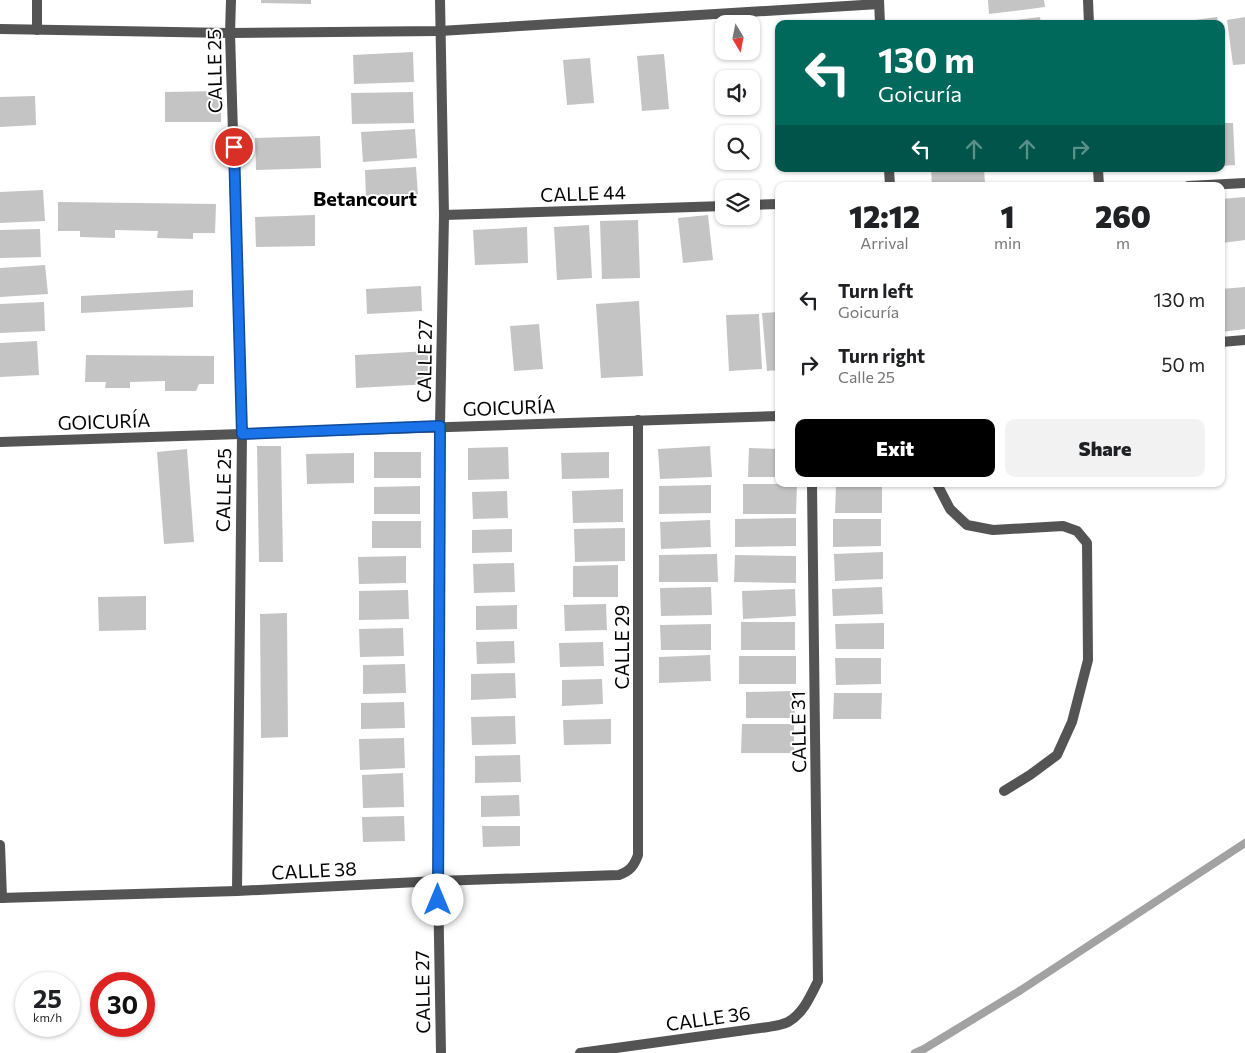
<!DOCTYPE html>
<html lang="en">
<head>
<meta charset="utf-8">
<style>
	:root { --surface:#fff; --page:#f2f2f2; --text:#202124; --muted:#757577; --accent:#000 }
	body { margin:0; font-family:Commissioner,sans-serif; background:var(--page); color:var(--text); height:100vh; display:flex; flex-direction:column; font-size:19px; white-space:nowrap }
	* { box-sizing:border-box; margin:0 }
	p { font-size:16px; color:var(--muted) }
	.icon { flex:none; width:28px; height:28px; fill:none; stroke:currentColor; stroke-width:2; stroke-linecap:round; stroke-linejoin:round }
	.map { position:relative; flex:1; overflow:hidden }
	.details { position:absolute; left:775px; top:182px; width:450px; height:305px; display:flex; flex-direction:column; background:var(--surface); border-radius:10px; box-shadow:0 1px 4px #0004 }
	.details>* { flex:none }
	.guide { position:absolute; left:775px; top:20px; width:450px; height:152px; border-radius:10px; box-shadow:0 1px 4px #0004; background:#00695c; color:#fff; overflow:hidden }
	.needle { width:32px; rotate:170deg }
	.tools { position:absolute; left:715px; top:15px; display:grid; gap:10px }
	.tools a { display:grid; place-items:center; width:45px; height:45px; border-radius:10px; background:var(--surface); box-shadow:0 1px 4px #0004; font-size:25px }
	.speed { position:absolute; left:15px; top:972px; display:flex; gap:10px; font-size:25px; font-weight:700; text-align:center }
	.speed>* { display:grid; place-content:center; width:65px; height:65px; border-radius:50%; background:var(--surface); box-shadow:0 1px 4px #0004; line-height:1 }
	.speed small { font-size:12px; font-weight:400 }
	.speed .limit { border:8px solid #d22; background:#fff; color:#111 }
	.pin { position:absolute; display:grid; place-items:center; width:42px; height:42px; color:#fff; margin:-21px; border:2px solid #fff; border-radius:50%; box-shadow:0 1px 5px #0007 }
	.me { position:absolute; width:55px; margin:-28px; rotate:0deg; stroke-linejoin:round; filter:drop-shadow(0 0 4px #0008) }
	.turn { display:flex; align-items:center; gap:18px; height:105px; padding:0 20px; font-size:22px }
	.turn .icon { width:65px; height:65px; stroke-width:2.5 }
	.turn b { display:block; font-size:35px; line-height:42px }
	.lanes { display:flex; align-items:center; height:48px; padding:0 20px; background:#0003; justify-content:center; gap:25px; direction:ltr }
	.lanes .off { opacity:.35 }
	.eta { display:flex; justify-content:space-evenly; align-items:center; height:85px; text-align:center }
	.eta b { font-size:30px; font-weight:800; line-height:35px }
	.action { display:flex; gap:10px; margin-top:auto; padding:10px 20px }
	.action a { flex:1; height:58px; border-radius:10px; background:var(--accent); color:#fff; font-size:20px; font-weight:800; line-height:58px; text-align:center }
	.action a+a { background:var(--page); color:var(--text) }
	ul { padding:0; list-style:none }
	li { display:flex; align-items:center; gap:15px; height:65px; padding:0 20px }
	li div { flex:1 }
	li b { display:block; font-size:19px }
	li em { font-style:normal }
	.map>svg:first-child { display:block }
</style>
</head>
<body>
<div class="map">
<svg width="1245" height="1053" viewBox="0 0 1245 1053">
	<rect width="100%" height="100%" fill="#fff"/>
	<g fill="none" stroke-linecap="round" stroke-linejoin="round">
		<path stroke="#a2a2a2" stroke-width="8" d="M915,1053L924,1049L1021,990L1245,843"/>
	</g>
	<g fill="#c4c4c4">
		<path d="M261,0H311V4L261,3Z"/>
		<path d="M988,0H1044L1045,7L989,14Z"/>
		<path d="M1040,17L1041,24H992V23Z"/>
		<path d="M1217,17L1218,24H1195V20Z"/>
		<path d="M1245,17V64L1233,65L1227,20Z"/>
		<path d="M413,52L414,82L354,84L353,55Z"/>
		<path d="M664,54L669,109L642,111L637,56Z"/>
		<path d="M590,58L594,103L567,105L563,60Z"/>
		<path d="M221,91V122H165V92Z"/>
		<path d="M413,92L414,123L352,124L351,93Z"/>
		<path d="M35,96L36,125L0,127V97Z"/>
		<path d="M1221,123H1233L1235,165L1221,166Z"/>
		<path d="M415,129L417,158L363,162L361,132Z"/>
		<path d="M320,136L321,168L256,170L255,138Z"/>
		<path d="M416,167L418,196L366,199L365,170Z"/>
		<path d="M931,169H984L985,183L932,186Z"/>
		<path d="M43,190L45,221L0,223V192Z"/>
		<path d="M1245,197V240L1222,243L1221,232V199Z"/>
		<path d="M58,202L216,204L215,233H193V239L157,238L158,231L115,230V238L80,237V231H58Z"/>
		<path d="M315,215V246L256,247L255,217Z"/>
		<path d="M708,215L713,260L683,263L678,218Z"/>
		<path d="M638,220L640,278L602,279L600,221Z"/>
		<path d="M589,225L592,278L557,280L554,227Z"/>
		<path d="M527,227L528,263L475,265L473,230Z"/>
		<path d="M40,229L41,257L0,258V230Z"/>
		<path d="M45,265L48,294L0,297V268Z"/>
		<path d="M421,286L422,311L367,314L366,289Z"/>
		<path d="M1245,287V329L1222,332L1221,321V289Z"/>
		<path d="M193,290V307L81,313V296Z"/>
		<path d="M639,301L643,376L601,378L596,304Z"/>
		<path d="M44,302L45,331L0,333V304Z"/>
		<path d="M779,312V370L767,371L762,313Z"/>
		<path d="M759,314L762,369L729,371L726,315Z"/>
		<path d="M539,324L543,369L514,371L510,326Z"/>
		<path d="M37,341L39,375L0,377V343Z"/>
		<path d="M429,351L430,384L356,388L355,355Z"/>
		<path d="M86,355L214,356V384H199L196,391H165V381L130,382V388H105L106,382H85Z"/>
		<path d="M257,446H281L283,562H259Z"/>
		<path d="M710,446L712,477L660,479L658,449Z"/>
		<path d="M508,447L509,479L468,480V448Z"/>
		<path d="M749,448L779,449V477H748Z"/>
		<path d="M187,449L194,542L164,544L157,452Z"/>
		<rect x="374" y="452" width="47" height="26"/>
		<path d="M609,452V478L562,479L561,453Z"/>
		<path d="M354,453V483L307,484L306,454Z"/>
		<path d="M743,484H797L796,514H743Z"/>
		<path d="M711,485V513L659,514V486Z"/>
		<path d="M836,485H882V513H835Z"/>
		<path d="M420,486V514H374V487Z"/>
		<path d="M623,489V522L573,523L572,491Z"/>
		<path d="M507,491L508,518L473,519L472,492Z"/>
		<path d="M796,518V546L735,547V519Z"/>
		<path d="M833,519H881V546L833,547Z"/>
		<path d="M710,520L711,547L661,549L660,522Z"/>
		<rect x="372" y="521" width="49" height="27"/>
		<path d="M625,528V561L575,562L574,529Z"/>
		<path d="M512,529V552L472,553V530Z"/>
		<path d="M883,552V579L835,581L834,554Z"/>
		<path d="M717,554L718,582H659V555Z"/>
		<path d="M735,555L796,556V583L734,582Z"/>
		<path d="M406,556V583L359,584L358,557Z"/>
		<path d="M514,563L515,592L474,593L473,564Z"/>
		<path d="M618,565V597H573V566Z"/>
		<path d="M711,587L712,615L661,616L660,588Z"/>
		<path d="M882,587L883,614L833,616L832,589Z"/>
		<path d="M795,589L796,616L743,619L742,591Z"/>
		<path d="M408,590L409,619L359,620V591Z"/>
		<path d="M146,596V630L99,631L98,597Z"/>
		<path d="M606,604L607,630L565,631L564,605Z"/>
		<path d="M517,605V629L476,630V606Z"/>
		<path d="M287,613L288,737L261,738L260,614Z"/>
		<rect x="741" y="622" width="54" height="28"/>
		<path d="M884,623V649H836L835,624Z"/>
		<path d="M711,624V650H661L660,625Z"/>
		<path d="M403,628L404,656L360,657L359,629Z"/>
		<path d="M514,641L515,663L477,664L476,642Z"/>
		<path d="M603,642L604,666L560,667L559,643Z"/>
		<path d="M710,655L711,681L659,683V657Z"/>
		<rect x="739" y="656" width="57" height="28"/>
		<path d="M835,658H881V684L836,685Z"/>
		<path d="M405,664L406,693L363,694V665Z"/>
		<path d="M515,673L516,698L471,700V674Z"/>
		<path d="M602,679L603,704L562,706V680Z"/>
		<path d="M794,691L795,718H746V692Z"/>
		<path d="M834,693H882L881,719H833Z"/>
		<path d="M404,702L405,728L361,729V703Z"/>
		<path d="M515,716L516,744L472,745L471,717Z"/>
		<path d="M611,719V744L564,745L563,720Z"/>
		<path d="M742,724H794V753H741Z"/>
		<path d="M404,738L405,768L360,770L359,739Z"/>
		<path d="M520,755L521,782L475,783V756Z"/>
		<path d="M403,773L404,807L363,808L362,775Z"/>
		<path d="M519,795L520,816L481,817V796Z"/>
		<path d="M404,816L405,841L363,842L362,817Z"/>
		<path d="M482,826H520V846L483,847Z"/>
	</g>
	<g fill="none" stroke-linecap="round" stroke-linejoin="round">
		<path stroke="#545454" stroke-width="10" d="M937,484L950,509L967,525L993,530L1063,526L1077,531L1087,543L1088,660L1072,722L1057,755L1030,775L1004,791"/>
		<g stroke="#545454" stroke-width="10">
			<path d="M231,0L230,33L242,434L237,891"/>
			<path d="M440,0L444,215L440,426L438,881L441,1053"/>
			<path d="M879,0L880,24"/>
			<path d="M1088,0L1089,24"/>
			<path d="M0,29L230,33L440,31L879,4"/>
			<path d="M37,30V0"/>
			<path d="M889,169L890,186"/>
			<path d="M1098,169L1099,186"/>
			<path d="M1188,186L1245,183"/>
			<path d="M751,205L779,204"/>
			<path d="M444,215L724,206"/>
			<path d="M1221,342L1245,340"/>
			<path d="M0,442L779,416"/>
			<path d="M0,845L2,898"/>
			<path d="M0,898L237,891L438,881L619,875C630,871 634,866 638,855V420"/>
			<path d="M580,1053L768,1027C774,1026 782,1025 788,1022C803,1014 811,995 818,981L812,484"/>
		</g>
	</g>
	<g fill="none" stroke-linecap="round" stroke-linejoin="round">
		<g stroke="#114b97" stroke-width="12">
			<path id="route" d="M234,147L242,434L440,426L438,900"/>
		</g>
		<use href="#route" stroke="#1a73e8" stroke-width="9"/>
	</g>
	<g text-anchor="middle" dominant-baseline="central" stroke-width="4" stroke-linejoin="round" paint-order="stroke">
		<g font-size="19" fill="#000" stroke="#fff">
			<text transform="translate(214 71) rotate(-91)">CALLE 25</text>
			<text transform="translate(583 193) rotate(-2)">CALLE 44</text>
			<text transform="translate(424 361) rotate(-89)">CALLE 27</text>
			<text transform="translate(509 407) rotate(-2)">GOICURÍA</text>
			<text transform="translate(104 421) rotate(-2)">GOICURÍA</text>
			<text transform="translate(223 490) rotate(-89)">CALLE 25</text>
			<text transform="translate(621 647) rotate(-90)">CALLE 29</text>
			<text transform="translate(798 732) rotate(-91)">CALLE 31</text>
			<text transform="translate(314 870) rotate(-3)">CALLE 38</text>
			<text transform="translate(422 992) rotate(-91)">CALLE 27</text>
			<text transform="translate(708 1018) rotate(-8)">CALLE 36</text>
		</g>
		<g font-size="20" font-weight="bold" fill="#000" stroke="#fff">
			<text x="365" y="198">Betancourt</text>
		</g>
	</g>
</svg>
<div class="tools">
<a><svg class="needle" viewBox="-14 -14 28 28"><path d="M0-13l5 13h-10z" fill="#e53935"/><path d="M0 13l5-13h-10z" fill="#757577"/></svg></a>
<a><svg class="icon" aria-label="sound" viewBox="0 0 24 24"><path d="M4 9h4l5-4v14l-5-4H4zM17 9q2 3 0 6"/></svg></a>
<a><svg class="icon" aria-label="search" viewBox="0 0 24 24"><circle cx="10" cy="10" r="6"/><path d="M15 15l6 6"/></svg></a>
<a><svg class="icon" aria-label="layers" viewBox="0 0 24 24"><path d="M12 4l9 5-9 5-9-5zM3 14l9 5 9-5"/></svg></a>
</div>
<div class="speed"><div>25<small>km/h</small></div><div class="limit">30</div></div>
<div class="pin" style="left:234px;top:147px;background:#d93025"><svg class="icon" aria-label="arrive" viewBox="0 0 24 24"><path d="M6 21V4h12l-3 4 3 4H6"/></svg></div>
<svg class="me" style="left:438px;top:900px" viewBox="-20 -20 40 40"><circle r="19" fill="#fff"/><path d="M0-13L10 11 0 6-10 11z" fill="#1a73e8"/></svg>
<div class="guide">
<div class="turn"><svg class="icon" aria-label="left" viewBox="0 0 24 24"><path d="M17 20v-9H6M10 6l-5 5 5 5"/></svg><div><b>130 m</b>Goicuría</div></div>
<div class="lanes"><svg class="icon" aria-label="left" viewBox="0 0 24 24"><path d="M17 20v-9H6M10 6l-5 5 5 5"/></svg><svg class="icon off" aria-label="ahead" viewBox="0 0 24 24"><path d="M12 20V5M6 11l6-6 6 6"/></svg><svg class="icon off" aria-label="ahead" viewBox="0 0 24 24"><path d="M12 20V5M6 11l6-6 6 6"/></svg><svg class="icon off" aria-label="right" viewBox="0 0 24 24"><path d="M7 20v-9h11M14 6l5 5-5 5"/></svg></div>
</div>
<section class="details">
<div class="eta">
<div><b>12:12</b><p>Arrival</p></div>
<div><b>1</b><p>min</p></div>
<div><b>260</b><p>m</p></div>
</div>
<ul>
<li><svg class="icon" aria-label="left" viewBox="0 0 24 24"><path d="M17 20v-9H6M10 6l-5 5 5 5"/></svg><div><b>Turn left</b><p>Goicuría</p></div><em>130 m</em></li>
<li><svg class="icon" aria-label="right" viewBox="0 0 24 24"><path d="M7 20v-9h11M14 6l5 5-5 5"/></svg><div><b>Turn right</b><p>Calle 25</p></div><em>50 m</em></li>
</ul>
<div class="action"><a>Exit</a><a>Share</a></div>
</section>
</div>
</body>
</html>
